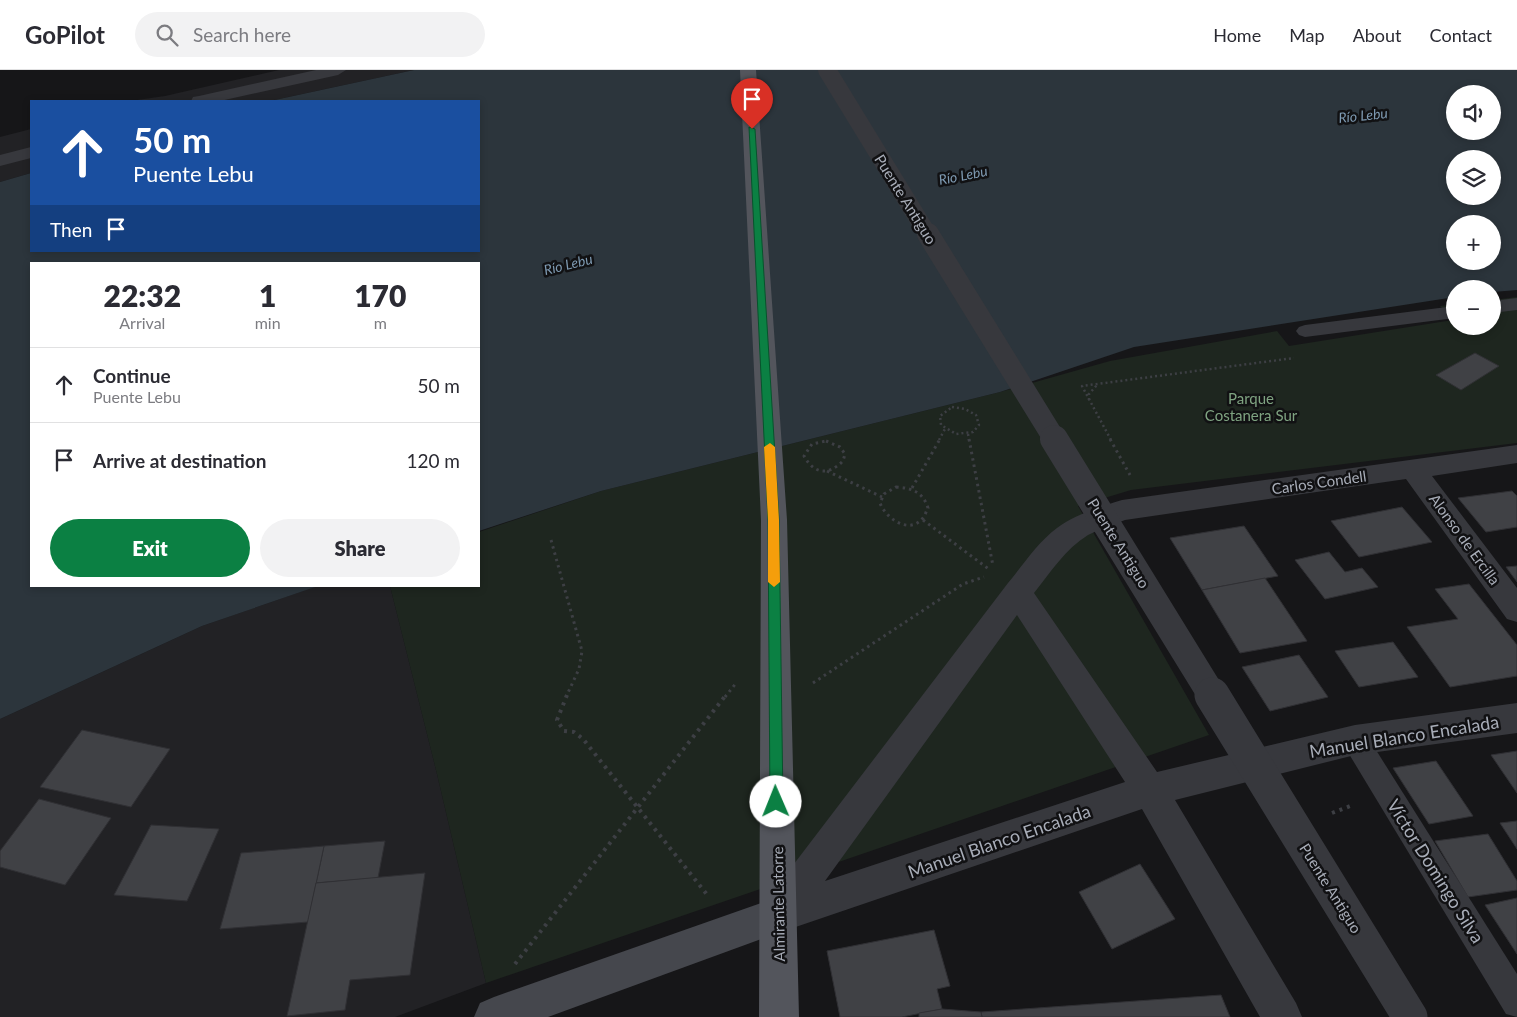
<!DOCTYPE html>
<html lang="en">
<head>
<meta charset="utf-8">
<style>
	:root { --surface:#fff; --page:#f2f2f3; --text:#2b2b33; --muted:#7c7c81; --line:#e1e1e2; --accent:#0b8043 }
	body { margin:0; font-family:Lato,sans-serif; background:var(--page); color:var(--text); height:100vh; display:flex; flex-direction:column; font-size:19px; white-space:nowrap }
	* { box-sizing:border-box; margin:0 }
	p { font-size:16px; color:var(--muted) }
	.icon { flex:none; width:28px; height:28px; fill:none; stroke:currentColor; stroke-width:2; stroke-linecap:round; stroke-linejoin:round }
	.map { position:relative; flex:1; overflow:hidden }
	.drawer { position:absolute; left:30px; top:192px; width:450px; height:325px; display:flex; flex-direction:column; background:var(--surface); border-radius:0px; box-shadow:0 2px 8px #0003 }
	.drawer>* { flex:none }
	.guide { position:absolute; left:30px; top:30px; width:450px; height:152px; border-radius:0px; box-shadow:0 2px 8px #0003; background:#1a4fa0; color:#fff; overflow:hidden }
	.controls { position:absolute; left:1446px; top:15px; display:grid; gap:10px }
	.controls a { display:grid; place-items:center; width:55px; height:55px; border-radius:50%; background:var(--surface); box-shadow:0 2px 8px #0003; font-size:25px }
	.pin { position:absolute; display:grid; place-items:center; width:42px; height:42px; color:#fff; margin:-51px -21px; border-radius:50% 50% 50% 0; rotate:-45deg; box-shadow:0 0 5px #0007 }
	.pin .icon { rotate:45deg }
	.me { position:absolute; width:55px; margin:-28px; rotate:359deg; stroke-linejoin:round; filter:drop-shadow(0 0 4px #0008) }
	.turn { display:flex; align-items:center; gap:18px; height:105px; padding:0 20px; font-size:22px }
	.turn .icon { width:65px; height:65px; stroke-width:2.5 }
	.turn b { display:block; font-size:35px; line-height:42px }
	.then { display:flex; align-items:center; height:48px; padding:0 20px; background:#0003; gap:10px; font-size:19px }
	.eta { display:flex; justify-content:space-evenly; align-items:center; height:85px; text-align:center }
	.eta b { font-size:30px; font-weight:800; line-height:35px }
	.button { display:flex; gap:10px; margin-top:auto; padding:10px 20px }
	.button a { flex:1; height:58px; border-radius:30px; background:var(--accent); color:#fff; font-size:20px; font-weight:800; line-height:58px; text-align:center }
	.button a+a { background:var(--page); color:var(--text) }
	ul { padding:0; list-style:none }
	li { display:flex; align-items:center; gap:15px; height:75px; padding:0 20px; border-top:1px solid var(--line) }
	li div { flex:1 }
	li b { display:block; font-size:19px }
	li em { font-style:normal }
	header { display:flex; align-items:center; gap:30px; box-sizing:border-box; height:70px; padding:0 25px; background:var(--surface); border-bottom:1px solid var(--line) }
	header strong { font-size:24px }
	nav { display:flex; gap:28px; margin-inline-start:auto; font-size:18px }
	.search { width:350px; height:45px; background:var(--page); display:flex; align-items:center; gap:12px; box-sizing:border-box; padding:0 18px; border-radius:28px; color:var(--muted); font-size:19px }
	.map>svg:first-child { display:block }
</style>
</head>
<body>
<header>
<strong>GoPilot</strong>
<div class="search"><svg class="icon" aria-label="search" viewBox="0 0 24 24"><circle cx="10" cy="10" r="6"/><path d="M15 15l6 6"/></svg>Search here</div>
<nav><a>Home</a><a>Map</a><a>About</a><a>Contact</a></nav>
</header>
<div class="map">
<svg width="1517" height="947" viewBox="0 0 1517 947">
	<rect width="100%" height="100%" fill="#161618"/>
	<g fill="#222225">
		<path d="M279,0H414L270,31H130L165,26Z"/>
		<path d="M31,59V103L0,112V67Z"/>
		<path d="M317,516H390L437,704L486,913L395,947H0V649L202,556Z"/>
	</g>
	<path fill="#1e261f" d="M1517,227V373L1131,420L1078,436L1209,665L486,913L437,704L390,516H479V462L601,421L1000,322L1110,291L1277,261L1289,276L1453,250L1440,236L1455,234V256H1492L1493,230Z"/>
	<path fill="#2c353c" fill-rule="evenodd" d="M414,0H1517V220L1493,222L1492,219H1455V227L1134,277L1000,322L601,421L479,461V194H31V516H318L202,556L0,649V112L31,103V181H479V31H270ZM1455,24H1492V61H1455ZM1455,89H1492V126H1455ZM1455,154H1492V191H1455Z"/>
	<g fill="#404145" stroke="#303034">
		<path d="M1475,283L1499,296L1461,320L1436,305Z"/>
		<path d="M1512,421L1517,426V457L1486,462L1458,428Z"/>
		<path d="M1402,437L1432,472L1359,487L1331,451Z"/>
		<path d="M1244,456L1278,506L1202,520L1170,468Z"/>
		<path d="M1329,482L1345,502L1362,498L1378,517L1325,529L1295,490Z"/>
		<path d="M1517,496V512L1506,497Z"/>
		<path d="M1265,508L1307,571L1240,583L1202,520Z"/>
		<path d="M1469,514L1517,575V606L1450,617L1407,557L1458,549L1435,519Z"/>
		<path d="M1393,572L1418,607L1359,617L1335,581Z"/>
		<path d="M1299,585L1328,627L1270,641L1242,597Z"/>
		<path d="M82,660L170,679L131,737L40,717Z"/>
		<path d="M1517,681V723L1491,685Z"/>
		<path d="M1436,691L1473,746L1429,754L1393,698Z"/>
		<path d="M39,729L111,748L65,815L0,797V781Z"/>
		<path d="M1517,751V779L1500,753Z"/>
		<path d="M151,755L219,759L187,831L114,825Z"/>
		<path d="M1488,764L1517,811V820L1468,827L1435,771Z"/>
		<path d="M385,771L378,808L316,813L324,776Z"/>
		<path d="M324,776L308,852L220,859L241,783Z"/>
		<path d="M1140,794L1175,849L1112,879L1079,822Z"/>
		<path d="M425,803L410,905L350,910L345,940L287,946L316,813Z"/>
		<path d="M1517,828V884L1485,835Z"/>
		<path d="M934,860L950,916L937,919L942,939L902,947H840L827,881Z"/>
		<path d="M1221,925L1230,947H982L981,942Z"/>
		<path d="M942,939L981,942L982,947H919V943Z"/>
	</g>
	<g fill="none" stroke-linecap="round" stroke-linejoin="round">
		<g stroke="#3d3f44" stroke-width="2.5" stroke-dasharray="2 3" stroke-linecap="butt">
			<path d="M1089,330V324L1097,315"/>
			<path d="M952,337L965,339L976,345L979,355L973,362L956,364L941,355L940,346Z"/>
			<path d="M968,364L969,370"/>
			<path d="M939,370L945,359"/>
			<path d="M1111,370L1082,316L1294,288"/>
		</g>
		<g stroke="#3d3f44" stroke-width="3" stroke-dasharray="2.5 4" stroke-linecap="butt">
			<path d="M969,369L993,496"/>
			<path d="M1110,369L1130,405"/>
			<path d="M826,371L840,377L845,384L843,391C828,406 814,404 804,386L812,374Z"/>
			<path d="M827,401L882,427"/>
			<path d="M896,417C912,418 923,422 928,438C926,441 925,447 922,449C908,465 885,447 880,433L884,424Z"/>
			<path d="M912,418L940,369"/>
			<path d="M923,450L990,500"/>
			<path d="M551,470L582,581L579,599L566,627"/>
			<path d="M813,613L963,514L984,507"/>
			<path d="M725,627L737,612"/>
		</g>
		<g stroke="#3d3f44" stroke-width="4" stroke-dasharray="3 5" stroke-linecap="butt">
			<path d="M567,625L557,650L564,661L574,662L583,669L709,827"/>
			<path d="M1332,743L1353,735"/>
			<path d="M515,894L726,625"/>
		</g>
		<g fill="#37383d" fill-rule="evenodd">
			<path d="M1517,228V240L1492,243V231Z"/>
			<path d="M1455,236V248L1305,267L1299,265L1296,261L1299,257L1305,255Z"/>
			<path d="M1355,657L1364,661L1517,904V947L1506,944L1346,679L1342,670L1346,661Z"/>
		</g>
		<g fill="#37383d" fill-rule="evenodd">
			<path d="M316,0H346L338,5L220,31H191L193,27L199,26Z"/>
			<path d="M31,77V88L0,96V85Z"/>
			<path d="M1517,375V393L1432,406L1517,518V552L1507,549L1406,409L1125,450C1113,455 1100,459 1088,465C1065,479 1051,502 1034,523L1157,702L1355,655L1517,633V663L1355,685L1175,730L1296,933L1302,947H1260L1142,739L778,863L765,858L760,845L765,832L1008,513C1023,495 1038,472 1057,458C1076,444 1100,437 1122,430ZM1017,545L1125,712L825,811Z"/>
		</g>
		<path fill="#45474d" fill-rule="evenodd" d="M778,827L791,832L796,845L791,858L778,863L548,947H474L480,933L494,927Z"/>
		<path fill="#53555c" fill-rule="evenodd" d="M740,0H756L787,450L799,947H759L761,450Z"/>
		<path stroke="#37383d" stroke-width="18" d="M827,0L928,165"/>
		<path stroke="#37383d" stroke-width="22" d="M928,164L1055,370"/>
		<path stroke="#37383d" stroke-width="28" d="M1054,369L1213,627"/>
		<path stroke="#37383d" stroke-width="35" d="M1212,625L1410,947"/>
	</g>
	<path fill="#0b8043" stroke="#07532c" d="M749,57L755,59L779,450L783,732L781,737L776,739L772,737L770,732L768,450Z"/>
	<path fill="#f59e0b" d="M770,373L775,377L779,450L780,512L774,517L768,512V450L764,377Z"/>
	<g text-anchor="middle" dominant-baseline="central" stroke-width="5" stroke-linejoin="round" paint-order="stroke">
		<g font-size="14" font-style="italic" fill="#7f9bb3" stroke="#111113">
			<text transform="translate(1363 45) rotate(-6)">Río Lebu</text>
			<text transform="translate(963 105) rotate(-11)">Río Lebu</text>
			<text transform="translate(568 194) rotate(-14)">Río Lebu</text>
		</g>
		<g font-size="15" fill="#a8adb8" stroke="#111113">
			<text transform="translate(906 129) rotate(58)">Puente Antiguo</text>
			<text transform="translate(1319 412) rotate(-8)">Carlos Condell</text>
			<text transform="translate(1465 469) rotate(54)">Alonso de Ercilla</text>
			<text transform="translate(1119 473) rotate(58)">Puente Antiguo</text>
			<text transform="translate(1331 818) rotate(58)">Puente Antiguo</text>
			<text transform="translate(778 834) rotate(-91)">Almirante Latorre</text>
		</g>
		<g font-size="15" fill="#7fa381" stroke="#111113">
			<text x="1251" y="328">Parque<tspan x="1251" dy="17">Costanera Sur</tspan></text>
		</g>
		<g font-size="18" fill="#a8adb8" stroke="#111113">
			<text transform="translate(1404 666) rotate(-9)">Manuel Blanco Encalada</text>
			<text transform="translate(999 771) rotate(-19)">Manuel Blanco Encalada</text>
			<text transform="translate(1436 801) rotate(58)">Víctor Domingo Silva</text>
		</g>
	</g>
</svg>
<div class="controls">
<a><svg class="icon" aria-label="sound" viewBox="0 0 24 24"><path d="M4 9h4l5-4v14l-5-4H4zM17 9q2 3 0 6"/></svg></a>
<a><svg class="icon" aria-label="layers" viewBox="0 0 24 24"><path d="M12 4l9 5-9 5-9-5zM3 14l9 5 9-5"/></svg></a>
<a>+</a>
<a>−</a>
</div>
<div class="pin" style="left:752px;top:59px;background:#d93025"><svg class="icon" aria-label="arrive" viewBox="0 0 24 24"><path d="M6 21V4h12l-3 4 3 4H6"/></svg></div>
<svg class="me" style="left:776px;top:732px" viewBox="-20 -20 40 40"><circle r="19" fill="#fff"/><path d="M0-13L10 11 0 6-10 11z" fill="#0b8043"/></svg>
<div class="guide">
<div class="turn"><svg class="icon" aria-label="ahead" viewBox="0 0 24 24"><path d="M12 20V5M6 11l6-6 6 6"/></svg><div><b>50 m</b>Puente Lebu</div></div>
<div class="then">Then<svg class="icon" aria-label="arrive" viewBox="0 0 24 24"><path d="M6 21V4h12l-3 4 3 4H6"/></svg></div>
</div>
<section class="drawer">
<div class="eta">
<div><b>22:32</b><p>Arrival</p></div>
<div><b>1</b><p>min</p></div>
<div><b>170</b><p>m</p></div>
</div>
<ul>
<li><svg class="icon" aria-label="ahead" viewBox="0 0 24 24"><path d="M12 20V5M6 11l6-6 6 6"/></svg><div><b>Continue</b><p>Puente Lebu</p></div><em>50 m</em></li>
<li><svg class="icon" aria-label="arrive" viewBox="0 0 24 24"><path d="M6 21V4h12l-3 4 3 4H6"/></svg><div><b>Arrive at destination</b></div><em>120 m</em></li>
</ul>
<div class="button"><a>Exit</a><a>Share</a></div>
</section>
</div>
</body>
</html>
